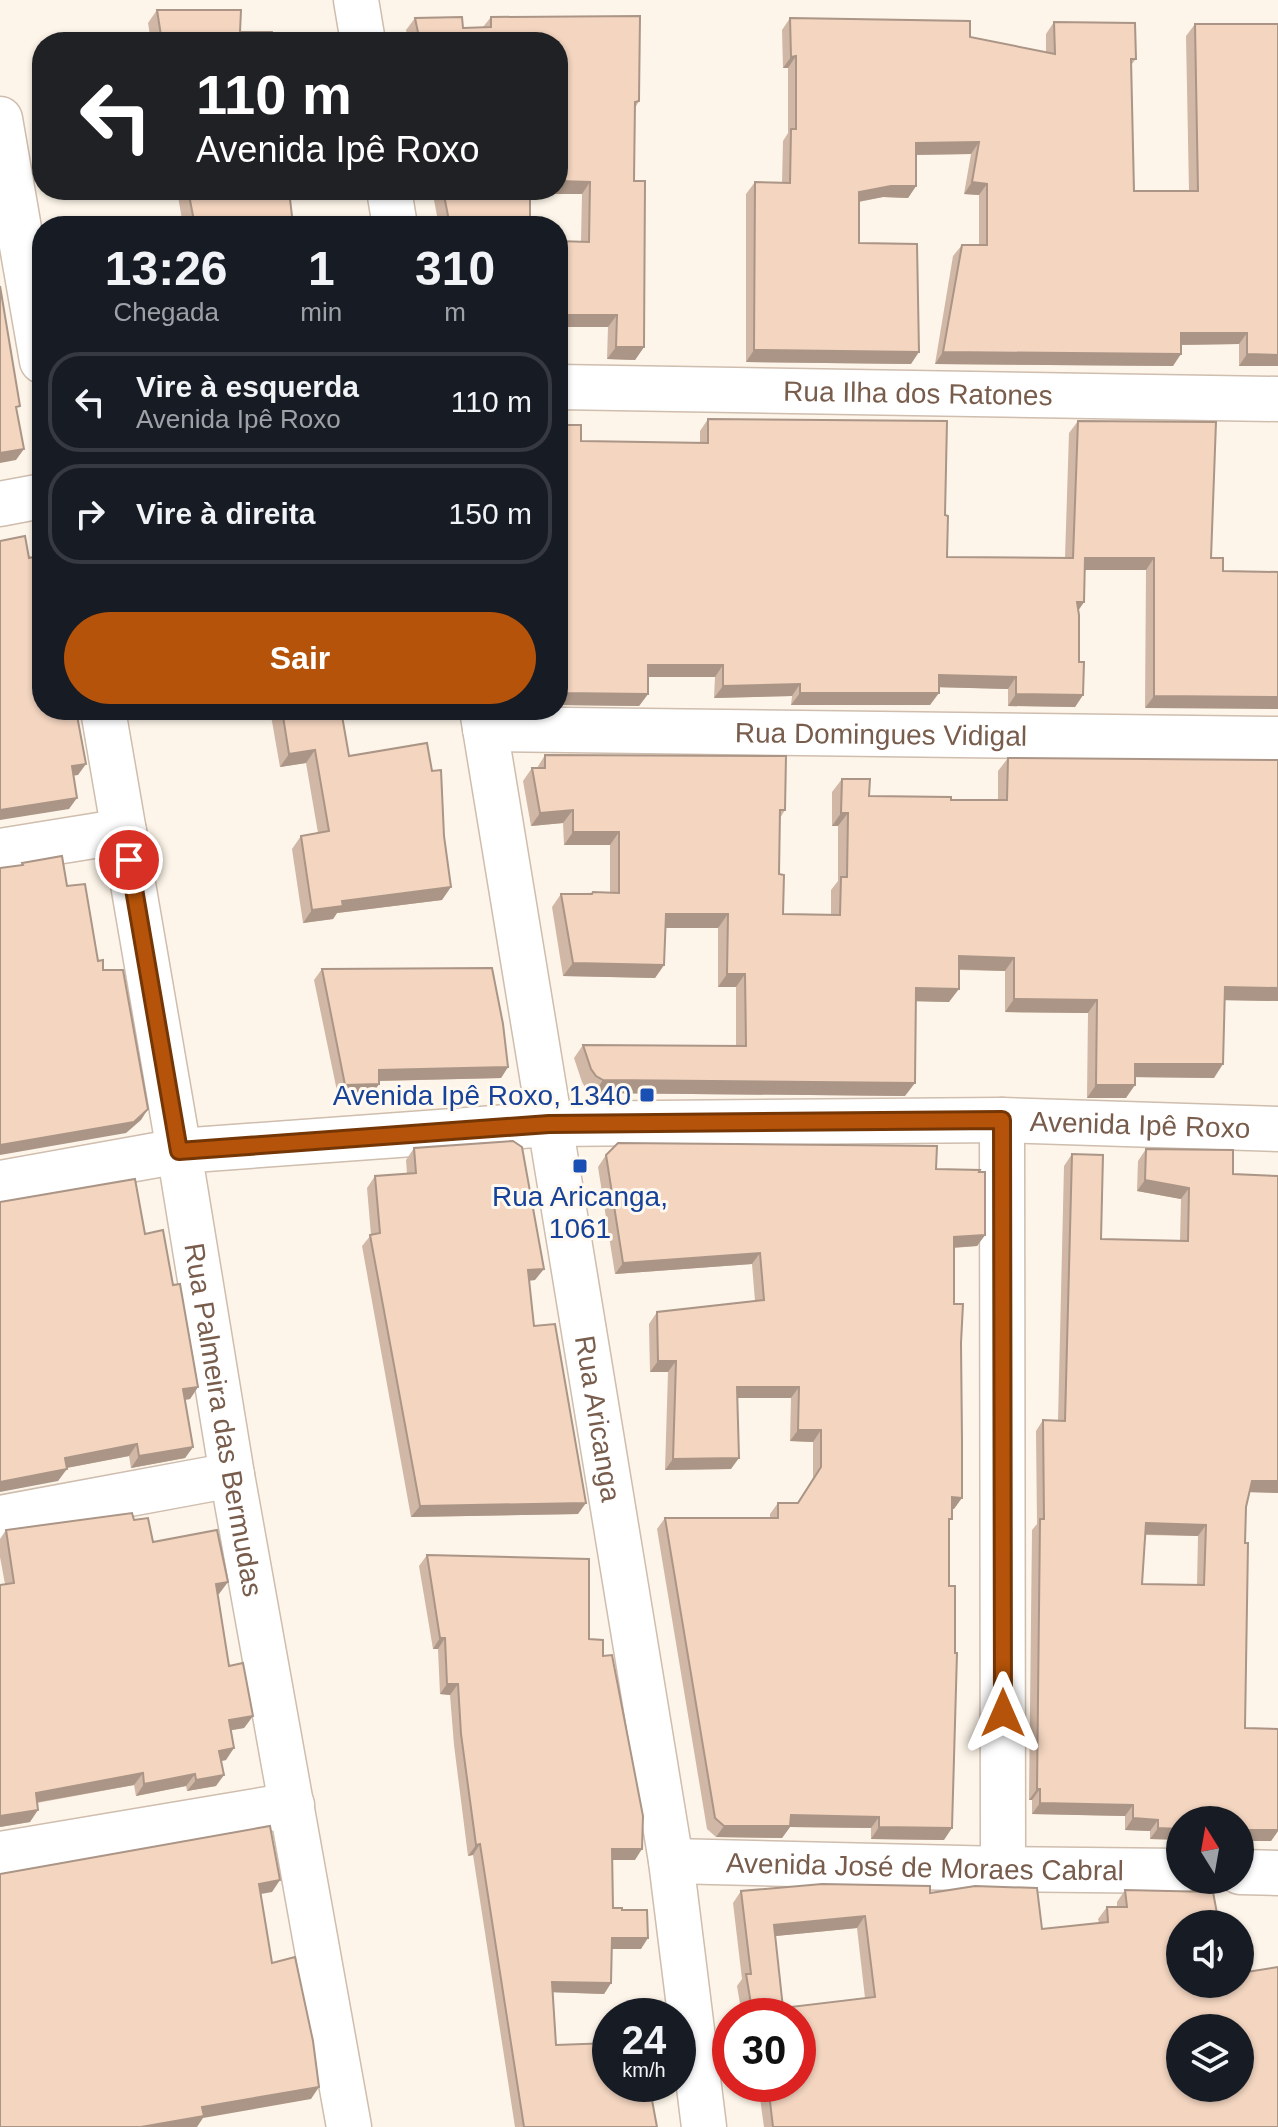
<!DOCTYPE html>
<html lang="pt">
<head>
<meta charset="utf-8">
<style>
	:root { --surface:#171b24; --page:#20242c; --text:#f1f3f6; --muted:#9ea1a6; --line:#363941; --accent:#b45309 }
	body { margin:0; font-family:Arial,sans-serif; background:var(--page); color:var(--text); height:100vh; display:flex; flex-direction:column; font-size:30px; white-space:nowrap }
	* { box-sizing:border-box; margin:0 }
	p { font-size:26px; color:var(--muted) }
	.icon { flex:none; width:44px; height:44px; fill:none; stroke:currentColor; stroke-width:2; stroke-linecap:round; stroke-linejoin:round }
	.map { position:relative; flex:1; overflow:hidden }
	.panel { position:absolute; left:32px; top:216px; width:536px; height:504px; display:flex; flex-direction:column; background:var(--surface); border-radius:32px; box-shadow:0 2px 6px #0004 }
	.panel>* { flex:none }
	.guide { position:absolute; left:32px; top:32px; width:536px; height:168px; border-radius:32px; box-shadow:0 2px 6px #0004; background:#202124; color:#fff; overflow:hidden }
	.needle { width:52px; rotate:349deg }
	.fabs { position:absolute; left:1166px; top:1806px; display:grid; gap:16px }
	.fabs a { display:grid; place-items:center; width:88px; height:88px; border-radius:50%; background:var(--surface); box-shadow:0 2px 6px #0004; font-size:40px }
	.speed { position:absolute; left:592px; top:1998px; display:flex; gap:16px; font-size:40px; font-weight:700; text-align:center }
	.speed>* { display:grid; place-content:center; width:104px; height:104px; border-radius:50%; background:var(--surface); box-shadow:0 2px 6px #0004; line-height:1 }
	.speed small { font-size:20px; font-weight:400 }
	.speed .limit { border:12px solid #d22; background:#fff; color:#111 }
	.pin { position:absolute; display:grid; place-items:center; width:68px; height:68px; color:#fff; margin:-34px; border:4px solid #fff; border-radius:50%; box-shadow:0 2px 8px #0007 }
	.me { position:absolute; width:88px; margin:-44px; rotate:0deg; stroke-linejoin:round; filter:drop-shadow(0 0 6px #0008) }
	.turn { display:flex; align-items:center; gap:28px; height:168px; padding:0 32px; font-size:36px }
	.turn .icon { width:104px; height:104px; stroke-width:2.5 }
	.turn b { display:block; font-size:56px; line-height:68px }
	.eta { display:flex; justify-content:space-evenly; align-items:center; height:136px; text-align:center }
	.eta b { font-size:48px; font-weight:600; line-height:56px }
	.cta { display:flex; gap:16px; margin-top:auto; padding:16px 32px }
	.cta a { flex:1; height:92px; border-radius:48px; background:var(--accent); color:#fff; font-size:32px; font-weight:600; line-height:92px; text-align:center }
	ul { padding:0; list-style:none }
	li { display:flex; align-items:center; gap:24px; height:100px; margin:0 16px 12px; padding:0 16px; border:4px solid var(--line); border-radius:32px }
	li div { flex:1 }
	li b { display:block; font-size:30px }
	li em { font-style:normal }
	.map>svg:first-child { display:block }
</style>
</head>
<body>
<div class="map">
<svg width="1278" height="2127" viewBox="0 0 1278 2127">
	<rect width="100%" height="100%" fill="#fdf5e9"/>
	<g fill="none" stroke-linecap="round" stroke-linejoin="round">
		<g stroke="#cfbdae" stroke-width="47">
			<g id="minor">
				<path d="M356,0L363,42"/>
				<path d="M0,119L42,361"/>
				<path d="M389,190L395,226"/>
				<path id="s1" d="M558,387L1278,399"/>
				<path d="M0,504L42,496"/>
				<path id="s2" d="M103,710L179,1151L232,1475L349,2127"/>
				<path id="s3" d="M482,710L671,1861L704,2127"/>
				<path id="s4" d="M485,729L1278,739"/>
				<path d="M0,851L124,831"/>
				<path d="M1002,1120L1003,1869"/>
				<path id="s5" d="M0,1183L179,1151L549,1124L1002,1120L1278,1129"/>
				<path d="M0,1518L232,1475"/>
				<path d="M0,1854L292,1805"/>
				<path id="s6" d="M671,1861L1003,1869L1180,1871"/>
				<path d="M1240,1872L1278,1873"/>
			</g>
		</g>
		<use href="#minor" stroke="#fff" stroke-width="44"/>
	</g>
	<g fill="#d1b7a5" fill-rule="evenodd">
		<path d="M157,10L240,32L274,42H151L148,23Z"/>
		<path d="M640,16L639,101L635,108L634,181H645L644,347L635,360L607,359L608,327H558V241L581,242L582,194H530V226H439L433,195L436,190H558V42H409L406,30L415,18L462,17L463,28L483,27L491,17Z"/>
		<path d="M790,18L970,37L1046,52V34L1054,22L1136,59L1131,65L1134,191H1189L1186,36L1195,24H1278V366H1239V344L1181,345L1173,366L935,364L953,256L962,245H979V195L964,194L971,154L916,155V186L908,198L883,197L859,202V243L911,364L746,362V194L755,182L782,183L783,141L788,133V68H783L782,30Z"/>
		<path d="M177,190H289L293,225L319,226H183Z"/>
		<path d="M708,419L945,515L947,557L1065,558L1069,433L1078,421L1223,571L1278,572L1145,708L1146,570H1085L1084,602L1078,610L1079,662L1083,695L1075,707L1008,706V689L939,687L930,705H791L792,696L714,698L715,677H648V694L639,706L558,705V425L581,441L700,443V431Z"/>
		<path d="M270,710H341L349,756L442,900L337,913L333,919L303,923L292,849L301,836L318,833L306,763L280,767Z"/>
		<path d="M545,755L785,810L780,818L779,874L783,914L831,915V890L838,881V826H832V792L842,779L869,796L951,800H998V771L1008,758L1278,760V1001L1224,1000L1214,1078L1135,1077L1126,1098H1087L1088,1013L1005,1012V971L959,970L949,1002L915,1001L905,1096L594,1093L586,1089L582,1082L574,1058L583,1045H736V987H718V928H666L664,965L655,978L563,976L552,907L561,894L610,892V845H564L563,823L531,826L523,781L532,768H537Z"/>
		<path d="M322,969L508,1067L501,1078L379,1081L372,1095L338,1096L314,980Z"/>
		<path d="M414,1148L535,1280L529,1281L534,1326L578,1514L411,1517L362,1246L371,1235L367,1188L375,1176L407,1174L406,1160Z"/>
		<path d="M1146,1149L1233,1174L1278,1176V1493L1249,1492L1246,1507L1245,1728L1278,1729V1831L1271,1841L1150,1839V1831L1125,1830V1816L1032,1814V1800H1029L1032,1530L1037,1524L1036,1431L1043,1420L1058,1421L1064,1166L1072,1154L1101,1239L1180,1241L1181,1199L1137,1191L1138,1161ZM1145,1535L1198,1536L1197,1585L1142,1584Z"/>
		<path d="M606,1155L936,1169L985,1235L977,1246L954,1248V1509H952L949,1523L944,1840L871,1839V1828L790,1827L782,1838L716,1837L707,1829L657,1529L665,1518H770V1514L778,1503H797L813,1478V1442L790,1441L791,1398H737L731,1469L665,1470L668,1372H650L649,1324L657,1312L755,1301L752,1264L615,1274L598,1167Z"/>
		<path d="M145,1234L173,1285L198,1387L190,1399L185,1400L193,1447L185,1458L131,1468L129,1456L66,1468L58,1481Z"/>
		<path d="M134,1520L153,1542L219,1594H217L229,1666L253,1716L244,1728L231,1730L226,1760L221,1761L216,1786L187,1791L186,1786L136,1796L134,1785L37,1803L30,1822L0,1827V1585L5,1584L0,1557V1539L6,1530Z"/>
		<path d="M427,1555L589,1639L603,1656L635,1860H612L613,1908L622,1910L641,1949H612L611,1983L604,1994L553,1992L556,2045L657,2127H515L473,1855L468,1856L454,1745L450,1695L440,1694L438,1649H433L419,1566Z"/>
		<path d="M1125,1890L1180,1984L1278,2127H764L758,2084H798V2016H742L737,1986L742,1979L733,1903L741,1891L930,1893L1042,1929L1099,1923L1098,1919L1107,1907H1117V1902ZM857,1928L865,1998L783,2008L775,1936Z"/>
	</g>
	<g fill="#aa9586">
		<path d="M796,56L788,68H783L791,57Z"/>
		<path d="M979,142L971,154L907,155L916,143Z"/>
		<path d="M558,181L590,182L582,194H521L524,190H558Z"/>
		<path d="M972,182L987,184L979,195L964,194Z"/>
		<path d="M891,186H916L908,198L883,197L851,203L859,192Z"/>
		<path d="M558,315H617L608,327H558Z"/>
		<path d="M1181,333H1247L1239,344L1173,345Z"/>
		<path d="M616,347H644L635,360L607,359Z"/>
		<path d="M754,350L919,352L911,364L746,362Z"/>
		<path d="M943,352L1181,354L1173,366L935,364Z"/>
		<path d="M1247,354L1278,355V366H1239Z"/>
		<path d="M24,449L16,460L0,463V453Z"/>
		<path d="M1085,558H1154L1146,570H1076Z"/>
		<path d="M1077,602H1084L1076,614Z"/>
		<path d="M648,665H723L715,677H639Z"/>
		<path d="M939,675L1016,677L1008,689L930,687Z"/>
		<path d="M800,684L792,696L714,698L723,686Z"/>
		<path d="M558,693L648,694L639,706L558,705Z"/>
		<path d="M800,693H939L930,705H791Z"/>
		<path d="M1016,694L1083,695L1075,707L1008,706Z"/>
		<path d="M1154,696L1278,697V709L1145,708Z"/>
		<path d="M315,750L306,763L280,767L289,754Z"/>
		<path d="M86,764L78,775L64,777L72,766Z"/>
		<path d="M77,798L69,809L0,820V810Z"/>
		<path d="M573,810L563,823L531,826L540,813Z"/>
		<path d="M841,813H848L838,826H832Z"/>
		<path d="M573,832H619L610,845H564Z"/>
		<path d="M451,887L442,900L337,913L333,919L303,923L312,910L342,901Z"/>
		<path d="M666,914H728L718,928H657Z"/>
		<path d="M959,956L1014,958L1005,971L950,969Z"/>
		<path d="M573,963L664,965L655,978L563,976Z"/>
		<path d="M727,974H745L736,987H718Z"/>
		<path d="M1225,987L1278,988V1001L1215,1000Z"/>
		<path d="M916,988L959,989L949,1002L906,1001Z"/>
		<path d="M1014,999L1097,1000L1088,1013L1005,1012Z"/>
		<path d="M1135,1064H1223L1214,1078L1126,1077Z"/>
		<path d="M508,1067L501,1078L371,1081L379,1070Z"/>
		<path d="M603,1080L915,1083L905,1096L594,1093Z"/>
		<path d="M379,1084L372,1095L338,1096L345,1085Z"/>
		<path d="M1096,1085H1135L1126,1098H1087Z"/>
		<path d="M148,1109L141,1120L126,1133L0,1155V1145Z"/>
		<path d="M1145,1180L1189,1188L1181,1199L1137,1191Z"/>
		<path d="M985,1235L977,1246L946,1248L954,1237Z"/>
		<path d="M760,1253L752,1264L615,1274L623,1263Z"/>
		<path d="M544,1269L535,1280L520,1281L528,1270Z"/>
		<path d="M658,1361H676L668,1372H650Z"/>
		<path d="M198,1387L190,1399L175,1401L183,1389Z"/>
		<path d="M737,1387H799L791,1398H729Z"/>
		<path d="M798,1430H821L813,1442L790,1441Z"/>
		<path d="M137,1444L129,1456L56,1470L65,1458Z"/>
		<path d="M193,1447L185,1458L131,1468L139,1456Z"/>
		<path d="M739,1458L731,1469L665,1470L673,1459Z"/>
		<path d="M67,1469L58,1481L0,1492V1482Z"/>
		<path d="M1252,1481H1278V1493L1244,1492Z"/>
		<path d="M952,1497L962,1498L954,1509H944Z"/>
		<path d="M586,1503L578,1514L411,1517L420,1506Z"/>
		<path d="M1146,1523L1206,1525L1198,1536L1138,1534Z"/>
		<path d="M228,1582L219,1594L207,1596L216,1584Z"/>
		<path d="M440,1638H445L438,1649H433Z"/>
		<path d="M447,1684H458L450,1695L440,1694Z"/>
		<path d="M253,1716L244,1728L221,1732L229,1720Z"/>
		<path d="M234,1748L226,1760L211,1763L219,1751Z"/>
		<path d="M143,1773L134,1785L27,1804L36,1793Z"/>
		<path d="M195,1774L186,1786L136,1796L144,1784Z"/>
		<path d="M224,1775L216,1786L187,1791L196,1780Z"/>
		<path d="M1037,1789H1040L1032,1800H1029Z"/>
		<path d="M1040,1803L1133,1805L1125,1816L1032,1814Z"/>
		<path d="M38,1810L30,1822L0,1827V1816Z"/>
		<path d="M791,1815L879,1817L871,1828L790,1827L782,1838L716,1837L724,1826Z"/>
		<path d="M1133,1818L1158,1820L1150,1831L1125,1830Z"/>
		<path d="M879,1827L952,1828L944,1840L871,1839Z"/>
		<path d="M1158,1828L1180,1829V1840L1150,1839Z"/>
		<path d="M1240,1830H1278V1831L1271,1841H1240Z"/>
		<path d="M480,1844L473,1855L468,1856L476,1845Z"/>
		<path d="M612,1849H642L635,1860H605Z"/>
		<path d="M280,1880L272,1892L250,1896L259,1884Z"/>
		<path d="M865,1916L857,1928L766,1937L774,1925Z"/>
		<path d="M612,1938H648L641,1949H604Z"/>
		<path d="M552,1982L611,1983L604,1994L545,1992Z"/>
		<path d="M319,2087L311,2099L203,2118L197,2127H141L202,2107Z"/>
	</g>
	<g fill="#f3d5c0" stroke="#aa9586" stroke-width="2" fill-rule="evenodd">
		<path d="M157,10H241L240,32H272L274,42H162Z"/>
		<path d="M640,16L639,101L635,102L634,181H645L644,347H616L617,315H558V241L589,242L590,182L558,181V42H420L415,18L462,17L463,28L491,27V17Z"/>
		<path d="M790,18L970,21V37L1055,54L1054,22L1135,23L1136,59H1131L1134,191H1198L1195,24H1278V355L1247,354V333H1181V354L943,352L962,245H987V184L972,182L979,142L916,143V186H891L859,192V243L917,244L919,352L754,350L755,182L790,183L791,129H796V56L791,57Z"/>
		<path d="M331,37L332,42H292Z"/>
		<path d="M188,190H289L293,225L318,221L319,226H195Z"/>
		<path d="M443,190H530V226H450Z"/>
		<path d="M0,286L20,406L16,407L24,449L0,453Z"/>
		<path d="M708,419L947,421L945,515L948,516L947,557L1073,558L1078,421L1216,422L1211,558H1223V571L1278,572V697L1154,696V558H1085L1084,602H1077L1079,615V662H1084L1083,695L1016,694V677L939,675V693H800V684L723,686V665H648V694L558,693V425H581V441L708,443Z"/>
		<path d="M25,536L29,558L42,555V710H76L86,764L72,766L77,798L0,810V541Z"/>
		<path d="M282,710H341L349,756L427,743L432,771L441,770L444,836L451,887L342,901L343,906L312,910L301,836L329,831L315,750L289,754Z"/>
		<path d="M545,755L786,756L785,810H780L779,874L784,875L783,914L840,915L841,877H847L848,813H841L842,779H870L869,796L951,797V800H1007L1008,758L1278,760V988L1225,987L1223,1064H1135V1085H1096L1097,1000L1014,999V958L959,956V989L916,988L915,1083L603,1080L596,1076L591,1069L583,1045L746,1046L745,974H727L728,914H666L664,965L573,963L561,894H592L593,892L619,893V832H573V810L540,813L532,768H545Z"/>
		<path d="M62,856L67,886L85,884L98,961L103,960V970H123L148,1109L134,1122L0,1145V868L23,865L22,863Z"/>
		<path d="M492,968L503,1024L508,1067L379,1070V1084L345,1085L322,969Z"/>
		<path d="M513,1141L522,1147L544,1269L528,1270L534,1326L555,1324L586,1503L420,1506L370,1235L380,1233L375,1176L416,1173L414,1148Z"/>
		<path d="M618,1143L937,1146L936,1169L980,1170L979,1172H985V1235L954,1237V1304H963L961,1343L962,1440V1498L952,1497V1519H949V1586H955V1653H957L952,1828L879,1827V1817L791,1815L790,1826H724L715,1818L665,1518H778V1503H798L821,1467V1430H798L799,1387H737L739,1458L673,1459L676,1361H658L657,1312L764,1300L760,1253L623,1263L606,1155Z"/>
		<path d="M1146,1149L1233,1150V1174L1278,1176V1481H1252L1246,1507L1245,1543H1248L1245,1728L1278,1729V1830H1240V1820H1180V1829L1158,1828V1820L1133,1818V1805L1040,1803V1789H1037L1040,1519H1044L1043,1420L1065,1421L1072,1154L1103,1155L1101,1239L1188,1241L1189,1188L1145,1180ZM1146,1523L1206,1525L1204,1585L1142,1584Z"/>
		<path d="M135,1179L145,1234L163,1230L173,1285L180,1284L198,1387L183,1389L193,1447L139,1456L137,1444L65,1458L67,1469L0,1482V1202Z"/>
		<path d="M132,1513L134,1520L148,1518L153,1542L217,1530L228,1582L216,1584L229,1666L243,1663L253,1716L229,1720L234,1748L219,1751L224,1775L196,1780L195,1774L144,1784L143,1773L36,1793L38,1810L0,1816V1585L14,1583L6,1530Z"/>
		<path d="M427,1555L589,1559V1639L603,1640V1656L612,1655L643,1816L642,1849H612L613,1908H622V1910H647L648,1938H612L611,1983L552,1982L556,2045L610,2043V2084H649L657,2127H524L480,1844L476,1845L461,1734L458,1684H447L445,1638H440Z"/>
		<path d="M270,1826L280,1880L259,1884L272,1963L295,1957L313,2041L319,2087L202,2107L204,2116L141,2127H0V1874Z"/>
		<path d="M822,1884L930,1886V1893L975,1886L1037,1888L1042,1929L1108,1922L1107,1907H1127L1125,1890L1213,1892L1219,1924H1180V1984H1240V1973L1278,1967V2127H773L768,2084H798V2016H753L746,1974H751L741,1891ZM865,1916L875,1997L783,2008L774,1925ZM1180,2028H1240V2088H1180Z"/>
	</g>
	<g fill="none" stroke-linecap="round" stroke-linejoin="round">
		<g stroke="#753606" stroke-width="20">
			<path id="route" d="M129,860L179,1151L549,1124L1002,1120L1003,1713"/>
		</g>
		<use href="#route" stroke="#b45309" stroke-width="14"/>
	</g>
	<g fill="#1a4fb4" stroke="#fff9f0" stroke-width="3">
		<rect x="639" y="1087" width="16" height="16" rx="4"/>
		<rect x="572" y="1158" width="16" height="16" rx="4"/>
	</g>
	<g text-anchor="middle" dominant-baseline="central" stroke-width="6" stroke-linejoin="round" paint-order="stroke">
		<g font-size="28" fill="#785c4c" stroke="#fff9f0">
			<text stroke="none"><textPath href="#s1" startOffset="360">Rua Ilha dos Ratones</textPath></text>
			<text stroke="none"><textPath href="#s4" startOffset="396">Rua Domingues Vidigal</textPath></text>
			<text stroke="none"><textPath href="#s5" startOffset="1144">Avenida Ipê Roxo</textPath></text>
			<text stroke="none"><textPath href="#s3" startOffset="718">Rua Aricanga</textPath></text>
			<text stroke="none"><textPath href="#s2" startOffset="720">Rua Palmeira das Bermudas</textPath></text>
			<text stroke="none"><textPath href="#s6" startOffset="254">Avenida José de Moraes Cabral</textPath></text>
		</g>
		<g font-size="28" fill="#164399" stroke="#fff9f0" text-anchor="end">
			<text x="631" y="1095">Avenida Ipê Roxo, 1340</text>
			<text x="580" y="1196" text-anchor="middle">Rua Aricanga,<tspan x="580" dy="32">1061</tspan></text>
		</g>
	</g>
</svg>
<div class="fabs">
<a><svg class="needle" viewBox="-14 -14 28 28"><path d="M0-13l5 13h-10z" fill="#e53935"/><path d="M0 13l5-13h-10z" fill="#9ea1a6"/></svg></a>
<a><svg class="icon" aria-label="sound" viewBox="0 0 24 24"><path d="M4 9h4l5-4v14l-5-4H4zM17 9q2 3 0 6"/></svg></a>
<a><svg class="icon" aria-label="layers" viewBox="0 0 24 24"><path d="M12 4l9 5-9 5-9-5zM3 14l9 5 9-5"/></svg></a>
</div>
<div class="speed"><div>24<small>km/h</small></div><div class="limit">30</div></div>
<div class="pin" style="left:129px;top:860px;background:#d93025"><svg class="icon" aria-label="arrive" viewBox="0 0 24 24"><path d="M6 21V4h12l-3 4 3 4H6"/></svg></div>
<svg class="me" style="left:1003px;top:1713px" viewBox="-20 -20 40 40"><path d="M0-17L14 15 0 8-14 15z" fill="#b45309" stroke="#fff" stroke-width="4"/></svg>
<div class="guide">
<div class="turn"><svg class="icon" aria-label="left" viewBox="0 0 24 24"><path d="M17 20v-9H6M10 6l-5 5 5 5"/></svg><div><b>110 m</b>Avenida Ipê Roxo</div></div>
</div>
<section class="panel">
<div class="eta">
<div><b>13:26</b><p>Chegada</p></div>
<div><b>1</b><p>min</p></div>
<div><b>310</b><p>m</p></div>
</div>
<ul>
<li><svg class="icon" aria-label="left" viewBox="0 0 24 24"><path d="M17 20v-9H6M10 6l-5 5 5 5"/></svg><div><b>Vire à esquerda</b><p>Avenida Ipê Roxo</p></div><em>110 m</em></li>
<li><svg class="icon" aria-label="right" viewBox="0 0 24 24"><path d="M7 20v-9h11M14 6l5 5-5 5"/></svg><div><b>Vire à direita</b></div><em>150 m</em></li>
</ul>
<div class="cta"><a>Sair</a></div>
</section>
</div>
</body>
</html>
